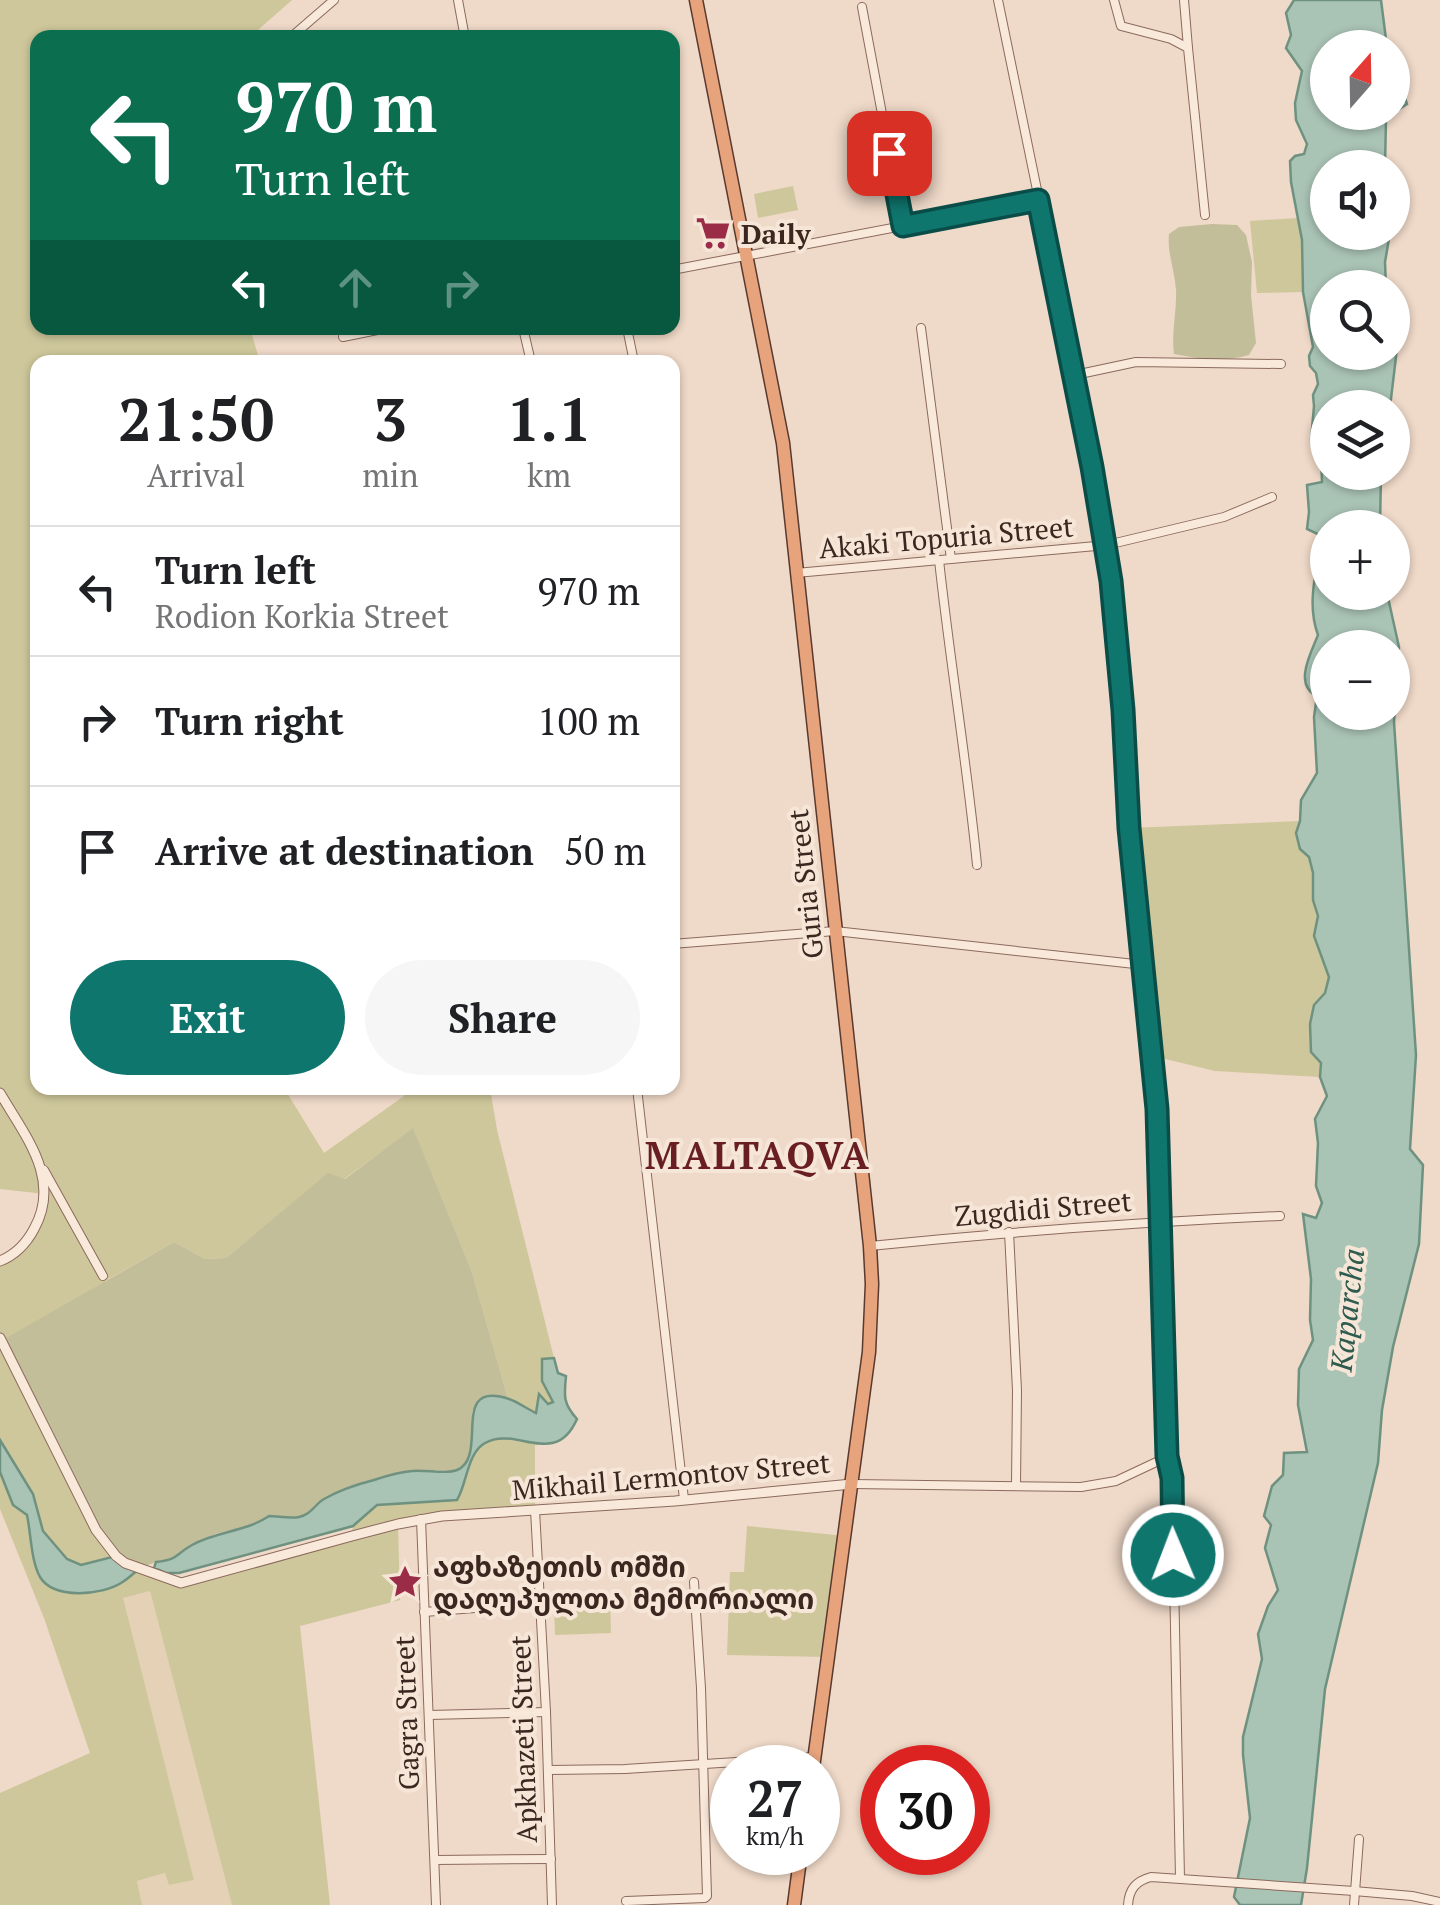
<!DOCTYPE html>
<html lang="en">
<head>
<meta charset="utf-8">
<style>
	:root { --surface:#fff; --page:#f6f6f6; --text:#202124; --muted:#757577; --line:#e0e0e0; --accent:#0f766e }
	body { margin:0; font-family:"PT Serif","Noto Sans Georgian",serif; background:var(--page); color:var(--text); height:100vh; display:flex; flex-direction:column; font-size:38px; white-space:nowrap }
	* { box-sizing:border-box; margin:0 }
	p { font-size:32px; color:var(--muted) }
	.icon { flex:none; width:55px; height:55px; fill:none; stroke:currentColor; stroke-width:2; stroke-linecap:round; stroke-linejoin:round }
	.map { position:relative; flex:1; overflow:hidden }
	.sheet { position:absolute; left:30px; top:355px; width:650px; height:740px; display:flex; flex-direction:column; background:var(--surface); border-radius:20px; box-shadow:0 2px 8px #0004 }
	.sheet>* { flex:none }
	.guide { position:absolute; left:30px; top:30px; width:650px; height:305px; border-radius:20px; box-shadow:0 2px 8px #0004; background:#0b6e4f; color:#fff; overflow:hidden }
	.needle { width:65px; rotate:20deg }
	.tools { position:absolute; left:1310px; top:30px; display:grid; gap:20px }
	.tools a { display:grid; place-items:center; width:100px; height:100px; border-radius:50%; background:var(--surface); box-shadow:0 2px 8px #0004; font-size:50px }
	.speed { position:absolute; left:710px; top:1745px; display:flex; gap:20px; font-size:50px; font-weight:700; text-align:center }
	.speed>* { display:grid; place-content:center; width:130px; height:130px; border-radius:50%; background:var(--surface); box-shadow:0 2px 8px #0004; line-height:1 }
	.speed small { font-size:25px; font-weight:400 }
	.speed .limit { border:15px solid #d22; background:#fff; color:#111 }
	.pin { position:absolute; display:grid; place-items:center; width:85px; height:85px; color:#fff; margin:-42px; border-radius:20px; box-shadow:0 5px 15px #0006 }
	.me { position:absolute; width:110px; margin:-55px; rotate:359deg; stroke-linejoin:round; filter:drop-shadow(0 0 8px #0008) }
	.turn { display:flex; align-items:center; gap:35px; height:210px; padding:0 40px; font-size:45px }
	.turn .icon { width:130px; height:130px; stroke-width:2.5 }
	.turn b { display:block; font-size:70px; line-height:85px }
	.lanes { display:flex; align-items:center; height:95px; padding:0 40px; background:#0003; justify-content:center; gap:50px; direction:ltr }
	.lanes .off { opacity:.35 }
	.eta { display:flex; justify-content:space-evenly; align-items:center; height:170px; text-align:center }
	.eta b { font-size:60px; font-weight:600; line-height:70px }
	.button { display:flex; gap:20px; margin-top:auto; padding:20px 40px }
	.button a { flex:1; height:115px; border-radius:60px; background:var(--accent); color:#fff; font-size:40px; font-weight:600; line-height:115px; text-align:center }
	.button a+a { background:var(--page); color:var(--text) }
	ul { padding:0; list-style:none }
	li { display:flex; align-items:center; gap:30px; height:130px; padding:0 40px; border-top:2px solid var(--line) }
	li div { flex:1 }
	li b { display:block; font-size:38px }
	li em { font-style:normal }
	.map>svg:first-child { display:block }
</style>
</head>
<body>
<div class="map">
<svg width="1440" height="1905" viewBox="0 0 1440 1905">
	<rect width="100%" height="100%" fill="#efd9c8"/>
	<path fill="#e5d1b5" d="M150,1591L232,1905H142L137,1881L166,1873L169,1885L194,1880L122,1598Z"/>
	<g fill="#cec79b">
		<path d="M0,0H292L250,37L38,38V328H250L260,362H38V1088H284L324,1153L404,1096L398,1088H490L497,1130L554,1358L542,1359V1381L553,1402L548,1405L540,1396L537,1414L508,1399L472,1272L413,1129L344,1179L328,1174L226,1258L205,1259L174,1242L105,1281L116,1556L81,1565L67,1559L43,1531L33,1494L0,1440V1261L29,1237L45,1194L0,1189Z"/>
		<path d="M793,186L798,210L758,218L754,194Z"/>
		<path d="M1297,218L1302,240L1303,292L1257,293L1250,221Z"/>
		<path d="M1300,821L1296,833L1309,857L1313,873V900L1318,916L1314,936L1329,977L1325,993L1314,1005L1311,1052L1321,1063L1320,1077L1215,1071L1153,1056L1129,828Z"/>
		<path d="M505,1439L535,1444V1510L398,1524L400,1600L300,1626L330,1905H232L150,1591L123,1598L194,1880L169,1885L165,1873L137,1881L142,1905H0V1793L90,1753L44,1618L0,1509V1472L13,1505L27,1515L40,1577L77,1594L112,1588L124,1582L140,1568L182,1583L351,1536L353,1526L377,1504L457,1500C467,1484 470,1448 488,1441C493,1439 499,1440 505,1439Z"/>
		<path d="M747,1526L845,1536L829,1657L727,1655L730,1572H744Z"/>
		<path d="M610,1600L611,1633L555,1635L554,1602Z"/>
	</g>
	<g fill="#c3be9a">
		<path d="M1212,224L1237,225L1246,235L1252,262L1251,295L1256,343L1249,355C1224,362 1199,359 1174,354C1171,334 1177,311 1176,290C1175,271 1167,253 1169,234L1179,227Z"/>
		<path d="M413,1128L472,1272L508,1399L488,1397L472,1411C472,1439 478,1479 436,1470L315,1508C300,1520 287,1517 269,1516L257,1524L215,1534L188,1547L173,1560L156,1562L140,1568L125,1563L96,1530L1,1341L174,1242L205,1259L226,1258L328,1173L345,1179Z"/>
	</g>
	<g fill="#a9c3b5" stroke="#6f9280" stroke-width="2.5" fill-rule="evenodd">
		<path d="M1294,0H1381L1387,47L1328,48V112H1392L1393,62L1407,104L1386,118L1385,167L1328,168V232L1390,233L1385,262L1386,287L1328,288V352H1392L1393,314L1399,332L1390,407L1328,408V472L1381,473L1380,527L1328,528V592L1387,593L1399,647L1394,722L1416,1055L1410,1149L1423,1165L1419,1244L1393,1347L1382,1410L1378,1463L1325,1689L1307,1868L1301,1905H1240L1234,1897L1250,1818L1243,1755V1737L1262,1659L1258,1634L1268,1606L1278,1590L1265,1548L1271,1525L1264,1516L1272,1486L1283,1475L1284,1453L1307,1452L1298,1405L1299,1369L1313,1340L1310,1320L1311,1279L1303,1214L1316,1218L1322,1203L1316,1186L1318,1143L1315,1119L1327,1096L1320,1077L1321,1063L1311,1052L1310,1024L1314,1005L1325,993L1329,977L1314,936L1318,916L1313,900V873L1309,857L1300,849L1296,833L1300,821L1301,800L1317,773L1314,717L1317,696C1293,685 1311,653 1318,635C1306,603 1317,569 1322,536L1307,529L1309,512L1307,485L1322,482L1321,457L1314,454L1311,440L1314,406L1313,395L1318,384L1316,373L1310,366L1309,356L1313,347L1303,292L1302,240L1291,182L1290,161L1295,156L1304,154L1307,144L1296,120L1295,103L1302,71L1286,48L1291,35L1286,13ZM1328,648H1392V712H1328Z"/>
		<path d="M554,1358L558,1373L566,1376C564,1396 563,1404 577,1419C555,1469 516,1425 485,1443C467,1453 467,1484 457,1500L377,1505L353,1526L179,1573H166L154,1568L156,1562C180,1559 174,1555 192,1545C216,1531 246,1532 269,1516C278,1516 290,1519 299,1517C311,1515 315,1504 324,1499C338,1491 358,1484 374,1480C386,1476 399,1472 412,1471C425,1469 446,1475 457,1470C490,1457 448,1379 509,1399C518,1402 527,1409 536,1413L539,1394L548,1404L553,1402L542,1381V1359Z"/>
		<path d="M0,1440L33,1494L43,1531L67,1559L81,1565L116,1556L140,1568C134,1573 128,1579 121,1583C102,1595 54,1600 40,1577C31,1561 31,1534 27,1515L13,1505L0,1472Z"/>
	</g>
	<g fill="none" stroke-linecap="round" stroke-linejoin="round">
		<g stroke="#8b6a5c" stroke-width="10">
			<g id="minor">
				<path d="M458,0L465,38"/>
				<path d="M998,0L1075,375L1108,553L1123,709L1129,828L1157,1109L1167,1457L1172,1478L1180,1878"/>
				<path d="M1114,0L1121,26L1171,39L1188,48L1205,215"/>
				<path d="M1184,0L1188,48"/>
				<path d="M862,7L903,226"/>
				<path d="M290,38L334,0"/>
				<path d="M672,270L1039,200"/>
				<path d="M523,328L531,362"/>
				<path d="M627,328L634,362"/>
				<path d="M921,328L951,559"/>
				<path d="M343,337L387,328"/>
				<path d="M1075,375L1136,362L1281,364"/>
				<path d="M939,560C950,662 967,763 977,865"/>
				<path d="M796,573L1107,545L1224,517L1272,497"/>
				<path d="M672,944L835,931L1144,965"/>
				<path d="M637,1088L684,1499"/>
				<path d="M44,1170L103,1276"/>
				<path d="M1009,1232L1017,1390L1016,1485"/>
				<path d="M870,1246C1007,1232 1143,1222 1280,1216"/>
				<path d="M852,1484L1081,1487L1116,1481L1167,1457"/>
				<path d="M535,1510L546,1712L552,1905"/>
				<path d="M421,1519L436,1905"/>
				<path d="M424,1612L540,1603"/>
				<path d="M429,1715L546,1712"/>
				<path d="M549,1770L625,1769L814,1757"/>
				<path d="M435,1860L551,1859"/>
				<path d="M626,1901L705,1898L707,1896L701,1688L694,1582"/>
				<path d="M1128,1905C1129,1889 1136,1881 1151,1877L1354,1891L1412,1896L1440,1902"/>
				<path d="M1354,1905L1359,1839"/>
			</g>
		</g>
		<g stroke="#8b6a5c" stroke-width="11">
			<g id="tertiary">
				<path d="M0,1093C25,1136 62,1179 34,1229C26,1244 15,1255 0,1261"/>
				<path d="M0,1338L96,1530L116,1556L125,1563L181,1583L352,1536L398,1524L442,1516L675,1501L852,1484"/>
			</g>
		</g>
		<g stroke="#593930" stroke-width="15">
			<g id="trunk">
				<path d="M696,0L783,443L870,1246L872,1284L869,1352L813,1768"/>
				<path d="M794,1905L801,1852"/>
			</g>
		</g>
		<use href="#minor" stroke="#f9e9db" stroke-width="8"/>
		<use href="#tertiary" stroke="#f9e9db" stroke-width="9"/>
		<use href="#trunk" stroke="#e7a37c" stroke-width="12"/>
	</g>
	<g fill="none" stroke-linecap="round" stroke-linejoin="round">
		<g stroke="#0a4d48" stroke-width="25">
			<path id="route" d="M889,153L903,226L1038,200L1092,467L1111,581L1123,710L1129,828L1157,1109L1167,1456L1172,1478L1173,1555"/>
		</g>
		<use href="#route" stroke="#0f766e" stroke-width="18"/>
	</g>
	<defs>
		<g id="supermarket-bare" transform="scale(2.7)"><path d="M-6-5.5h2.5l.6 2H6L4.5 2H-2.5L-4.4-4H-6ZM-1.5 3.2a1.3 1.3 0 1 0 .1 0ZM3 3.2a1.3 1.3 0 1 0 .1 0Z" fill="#9b2c48" stroke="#f6e6d7" stroke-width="2.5" paint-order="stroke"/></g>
		<g id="sight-bare" transform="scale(2.7)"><path d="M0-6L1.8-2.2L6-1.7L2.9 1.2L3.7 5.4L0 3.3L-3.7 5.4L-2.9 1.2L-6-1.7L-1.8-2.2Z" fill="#9b2c48" stroke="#f6e6d7" stroke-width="2.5" paint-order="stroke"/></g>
	</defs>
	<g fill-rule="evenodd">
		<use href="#supermarket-bare" x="713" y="233"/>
		<use href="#sight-bare" x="405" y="1582"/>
	</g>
	<g text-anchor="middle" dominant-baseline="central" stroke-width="8" stroke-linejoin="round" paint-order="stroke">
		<g font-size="28" font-weight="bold" fill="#3c2720" stroke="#f6e6d7" text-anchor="start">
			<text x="741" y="233">Daily</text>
			<text x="433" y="1566">აფხაზეთის ომში<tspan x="433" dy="32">დაღუპულთა მემორიალი</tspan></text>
		</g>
		<g font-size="28" fill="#3c2720" stroke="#f6e6d7">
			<text transform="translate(946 537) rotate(-5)">Akaki Topuria Street</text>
			<text transform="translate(805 884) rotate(-96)">Guria Street</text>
			<text transform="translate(1043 1208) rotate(-5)">Zugdidi Street</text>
			<text transform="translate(671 1476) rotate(-5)">Mikhail Lermontov Street</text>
			<text transform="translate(406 1713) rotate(-92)">Gagra Street</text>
			<text transform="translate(523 1739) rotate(-92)">Apkhazeti Street</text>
		</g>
		<g font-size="30" font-style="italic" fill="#2f5b4e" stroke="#f6e6d7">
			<text transform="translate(1347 1310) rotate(-84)">Kaparcha</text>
		</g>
		<g font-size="38" font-weight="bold" letter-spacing="2.5" fill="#691f22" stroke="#f6e6d7">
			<text x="758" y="1155">MALTAQVA</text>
		</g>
	</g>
</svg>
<div class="tools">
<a><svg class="needle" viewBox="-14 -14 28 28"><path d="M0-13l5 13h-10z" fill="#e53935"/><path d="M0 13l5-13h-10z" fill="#757577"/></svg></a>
<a><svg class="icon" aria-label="sound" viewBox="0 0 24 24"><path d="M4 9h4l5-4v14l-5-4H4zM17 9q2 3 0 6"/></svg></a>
<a><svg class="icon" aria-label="search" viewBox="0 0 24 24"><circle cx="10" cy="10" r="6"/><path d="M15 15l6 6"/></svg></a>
<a><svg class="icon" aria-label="layers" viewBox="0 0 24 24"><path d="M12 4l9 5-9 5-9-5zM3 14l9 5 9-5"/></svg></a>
<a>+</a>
<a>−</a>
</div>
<div class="speed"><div>27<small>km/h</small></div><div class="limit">30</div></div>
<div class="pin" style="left:889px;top:153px;background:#d93025"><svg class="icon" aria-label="arrive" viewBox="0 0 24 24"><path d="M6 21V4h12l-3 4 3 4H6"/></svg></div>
<svg class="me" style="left:1173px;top:1555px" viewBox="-20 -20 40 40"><circle r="17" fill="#0f766e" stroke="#fff" stroke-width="3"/><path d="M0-11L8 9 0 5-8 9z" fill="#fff"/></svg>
<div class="guide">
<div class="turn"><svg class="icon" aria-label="left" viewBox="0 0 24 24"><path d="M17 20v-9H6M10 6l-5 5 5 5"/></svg><div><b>970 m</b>Turn left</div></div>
<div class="lanes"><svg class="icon" aria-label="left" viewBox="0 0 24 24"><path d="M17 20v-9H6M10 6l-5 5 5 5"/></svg><svg class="icon off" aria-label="ahead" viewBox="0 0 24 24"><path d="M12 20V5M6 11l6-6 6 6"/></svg><svg class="icon off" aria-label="right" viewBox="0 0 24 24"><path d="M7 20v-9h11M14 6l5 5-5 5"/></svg></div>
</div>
<section class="sheet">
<div class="eta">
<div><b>21:50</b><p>Arrival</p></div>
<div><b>3</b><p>min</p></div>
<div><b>1.1</b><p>km</p></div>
</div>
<ul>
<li><svg class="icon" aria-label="left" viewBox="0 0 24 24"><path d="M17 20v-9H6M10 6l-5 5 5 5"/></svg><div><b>Turn left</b><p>Rodion Korkia Street</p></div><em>970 m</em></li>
<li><svg class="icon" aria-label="right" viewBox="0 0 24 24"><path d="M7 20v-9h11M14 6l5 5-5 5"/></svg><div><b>Turn right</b></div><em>100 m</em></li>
<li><svg class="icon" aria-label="arrive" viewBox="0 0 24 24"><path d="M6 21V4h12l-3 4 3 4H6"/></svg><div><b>Arrive at destination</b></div><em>50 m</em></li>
</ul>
<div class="button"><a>Exit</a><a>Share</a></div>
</section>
</div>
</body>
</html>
